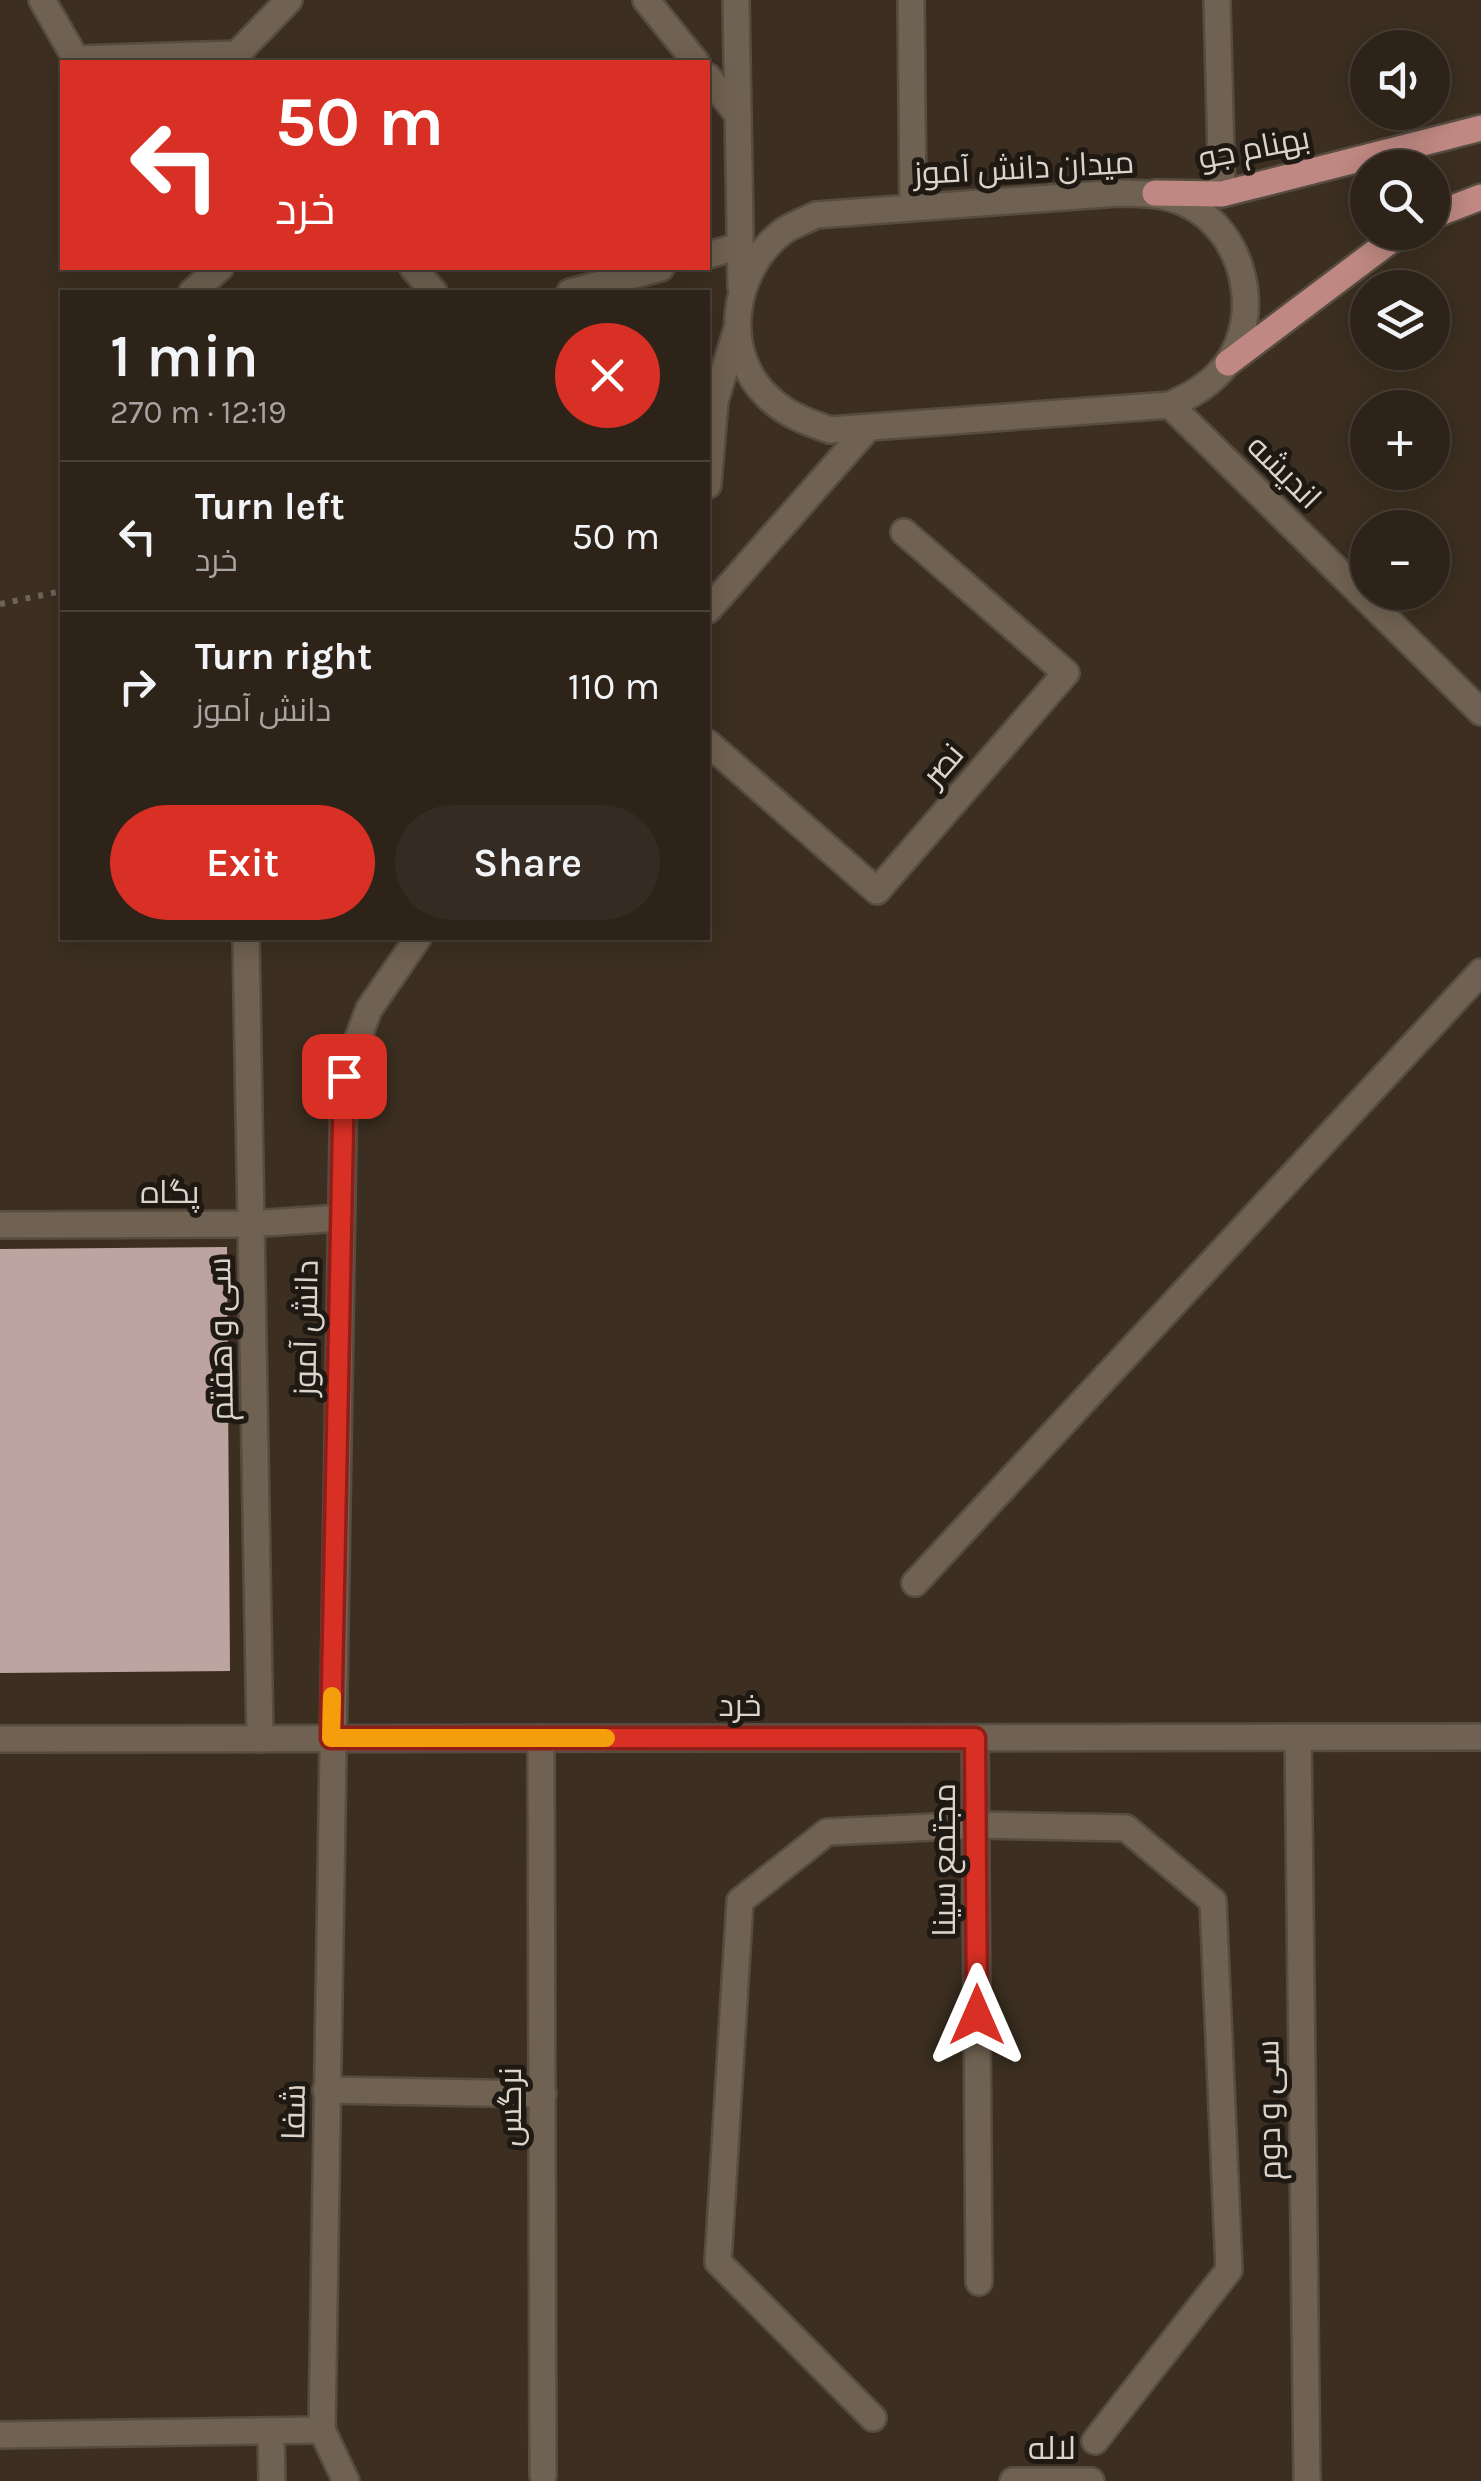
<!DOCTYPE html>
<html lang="en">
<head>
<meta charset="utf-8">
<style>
	:root { --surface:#2d2319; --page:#352b22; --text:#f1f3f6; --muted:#a7a4a2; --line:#484038; --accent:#d93025 }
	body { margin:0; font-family:Karla,Cairo,sans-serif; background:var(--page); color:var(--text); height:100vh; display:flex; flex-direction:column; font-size:38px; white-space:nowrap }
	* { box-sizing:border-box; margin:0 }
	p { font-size:32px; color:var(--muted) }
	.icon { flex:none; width:55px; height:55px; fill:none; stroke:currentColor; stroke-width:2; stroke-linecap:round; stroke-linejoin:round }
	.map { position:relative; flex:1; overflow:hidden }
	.sheet { position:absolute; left:60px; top:290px; width:650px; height:650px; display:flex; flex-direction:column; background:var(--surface); border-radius:0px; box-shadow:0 5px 25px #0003,0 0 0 2px var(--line) }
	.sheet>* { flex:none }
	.top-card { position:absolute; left:60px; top:60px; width:650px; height:210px; border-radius:0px; box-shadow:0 5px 25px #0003,0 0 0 2px var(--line); background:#d93025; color:#fff; overflow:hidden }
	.fabs { position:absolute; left:1350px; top:30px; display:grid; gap:20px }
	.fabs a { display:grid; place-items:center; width:100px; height:100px; border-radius:50%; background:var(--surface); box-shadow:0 5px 25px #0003,0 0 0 2px var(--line); font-size:50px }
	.pin { position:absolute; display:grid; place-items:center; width:85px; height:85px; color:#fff; margin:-42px; border-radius:20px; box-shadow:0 5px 15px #0006 }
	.me { position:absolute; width:110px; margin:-55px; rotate:0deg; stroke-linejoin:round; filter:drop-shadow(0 0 8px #0008) }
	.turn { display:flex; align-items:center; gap:35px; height:210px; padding:0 50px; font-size:45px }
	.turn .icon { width:130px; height:130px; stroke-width:2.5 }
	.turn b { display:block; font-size:70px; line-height:85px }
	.round { display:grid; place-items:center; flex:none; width:105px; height:105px; border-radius:52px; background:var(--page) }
	.summary { display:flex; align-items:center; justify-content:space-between; height:170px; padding:0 50px }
	h1 { font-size:60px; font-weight:600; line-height:75px }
	.action { display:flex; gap:20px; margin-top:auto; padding:20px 50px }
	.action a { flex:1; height:115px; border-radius:60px; background:var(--accent); color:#fff; font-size:40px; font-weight:600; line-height:115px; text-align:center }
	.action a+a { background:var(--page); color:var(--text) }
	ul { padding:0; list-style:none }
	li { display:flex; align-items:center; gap:30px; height:150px; padding:0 50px; border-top:2px solid var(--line) }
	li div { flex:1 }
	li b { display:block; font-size:38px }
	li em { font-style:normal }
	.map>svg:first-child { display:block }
</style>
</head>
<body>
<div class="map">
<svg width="1481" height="2481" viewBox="0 0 1481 2481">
	<rect width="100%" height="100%" fill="#3c2f21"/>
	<path fill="#bda4a1" d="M227,1247L230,1671L0,1673V1249Z"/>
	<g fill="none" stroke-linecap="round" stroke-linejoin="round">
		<g stroke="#574c40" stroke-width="30">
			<g id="minor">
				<path d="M42,0L76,59L237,54"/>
				<path d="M646,0L696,62"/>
				<path d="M736,0L741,287"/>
				<path d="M911,0L913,207"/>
				<path d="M1217,0L1222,194"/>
				<path d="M237,54L289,0"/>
				<path d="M708,77L738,115"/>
				<path d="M1119,193C1144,193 1165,194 1187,204C1244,231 1264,315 1226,365C1211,384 1192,395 1170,405L830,430C807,422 787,415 769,398C720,353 732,272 781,233C791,225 805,221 816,215Z"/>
				<path d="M708,255L740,246"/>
				<path d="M413,268L434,292"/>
				<path d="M192,292L220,268"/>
				<path d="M570,292L661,268"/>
				<path d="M1170,405L1481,712"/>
				<path d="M708,485L715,401L737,329"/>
				<path d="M708,610L867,429"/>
				<path d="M708,743L877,891L1066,673L904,532"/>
				<path d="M246,938L260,1739"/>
				<path d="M0,1225L251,1224L341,1218"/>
				<path d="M915,1583L1481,972"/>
				<path d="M1298,1737L1307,2481"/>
				<path d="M541,1738L543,2475"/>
				<path d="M975,1738L979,2282"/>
				<path d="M0,1739L1481,1737"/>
				<path d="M326,2090L543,2094"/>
				<path d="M873,2418L718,2262L740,1901L827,1832L976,1825L1126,1828L1213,1901L1229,2270L1095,2441"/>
				<path d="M271,2431L272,2481"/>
				<path d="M0,2435L322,2430"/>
				<path d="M346,2481L322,2430L344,1076L369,1009L418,938"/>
				<path d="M1013,2481H1091"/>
			</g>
		</g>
		<g stroke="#574c40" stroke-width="30">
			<g id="major">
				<path d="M1155,193L1222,194L1481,128"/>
				<path d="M1432,216L1481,197"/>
				<path d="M1228,363L1402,232"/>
			</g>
		</g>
		<path stroke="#6f6357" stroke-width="6" stroke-dasharray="5 8" stroke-linecap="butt" d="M0,604L62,591"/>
		<use href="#minor" stroke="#706252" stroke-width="25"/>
		<use href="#major" stroke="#bf8882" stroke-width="25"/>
	</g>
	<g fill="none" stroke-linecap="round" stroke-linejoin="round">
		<g stroke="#8d1f18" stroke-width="25">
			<path id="route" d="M344,1076L331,1738H975L977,2015"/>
		</g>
		<use href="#route" stroke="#d93025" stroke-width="18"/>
		<path stroke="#f59e0b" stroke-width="18" d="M332,1696L331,1738H606"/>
	</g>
	<g text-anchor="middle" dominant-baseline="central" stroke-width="10" stroke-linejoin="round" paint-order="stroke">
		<g font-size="32" fill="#dcd4cb" stroke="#1e1912">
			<text transform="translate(1254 148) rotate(-11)">بهنام جو</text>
			<text transform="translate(1024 168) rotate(-3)">میدان دانش آموز</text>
			<text transform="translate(1284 472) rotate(45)">اندیشه</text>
			<text transform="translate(943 765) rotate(-49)">نصر</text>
			<text x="170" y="1192">پگاه</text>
			<text transform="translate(306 1328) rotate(-89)">دانش آموز</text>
			<text transform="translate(221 1339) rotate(-91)">سی و هفتم</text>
			<text x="740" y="1705">خرد</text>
			<text transform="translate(944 1860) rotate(-90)">مجتمع سینا</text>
			<text transform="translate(510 2107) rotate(-90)">نرگس</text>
			<text transform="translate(1269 2110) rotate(-91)">سی و دوم</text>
			<text transform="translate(294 2112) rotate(-89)">شفا</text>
			<text x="1052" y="2448">لاله</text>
		</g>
	</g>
</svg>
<div class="fabs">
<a><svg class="icon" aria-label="sound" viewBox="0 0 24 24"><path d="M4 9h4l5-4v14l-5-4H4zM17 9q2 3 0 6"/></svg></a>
<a><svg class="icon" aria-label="search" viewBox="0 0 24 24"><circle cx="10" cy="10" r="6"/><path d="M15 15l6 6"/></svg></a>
<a><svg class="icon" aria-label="layers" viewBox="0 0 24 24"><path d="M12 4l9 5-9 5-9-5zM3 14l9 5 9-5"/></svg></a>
<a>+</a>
<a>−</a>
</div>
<div class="pin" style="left:344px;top:1076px;background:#d93025"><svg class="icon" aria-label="arrive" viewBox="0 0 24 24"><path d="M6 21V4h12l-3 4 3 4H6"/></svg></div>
<svg class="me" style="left:977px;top:2015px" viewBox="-20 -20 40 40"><path d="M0-17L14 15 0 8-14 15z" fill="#d93025" stroke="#fff" stroke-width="4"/></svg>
<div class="top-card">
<div class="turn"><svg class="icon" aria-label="left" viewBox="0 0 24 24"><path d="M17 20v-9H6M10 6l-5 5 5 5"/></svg><div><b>50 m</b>خرد</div></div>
</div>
<section class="sheet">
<div class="summary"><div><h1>1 min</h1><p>270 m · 12:19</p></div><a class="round" style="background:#d93025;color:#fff"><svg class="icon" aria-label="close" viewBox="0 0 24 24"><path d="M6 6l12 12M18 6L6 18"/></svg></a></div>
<ul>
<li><svg class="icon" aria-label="left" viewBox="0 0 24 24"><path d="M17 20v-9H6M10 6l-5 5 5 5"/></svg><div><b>Turn left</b><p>خرد</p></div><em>50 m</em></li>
<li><svg class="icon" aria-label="right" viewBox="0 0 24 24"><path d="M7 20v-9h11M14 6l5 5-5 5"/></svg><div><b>Turn right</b><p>دانش آموز</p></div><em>110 m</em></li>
</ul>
<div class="action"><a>Exit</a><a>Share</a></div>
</section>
</div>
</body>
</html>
